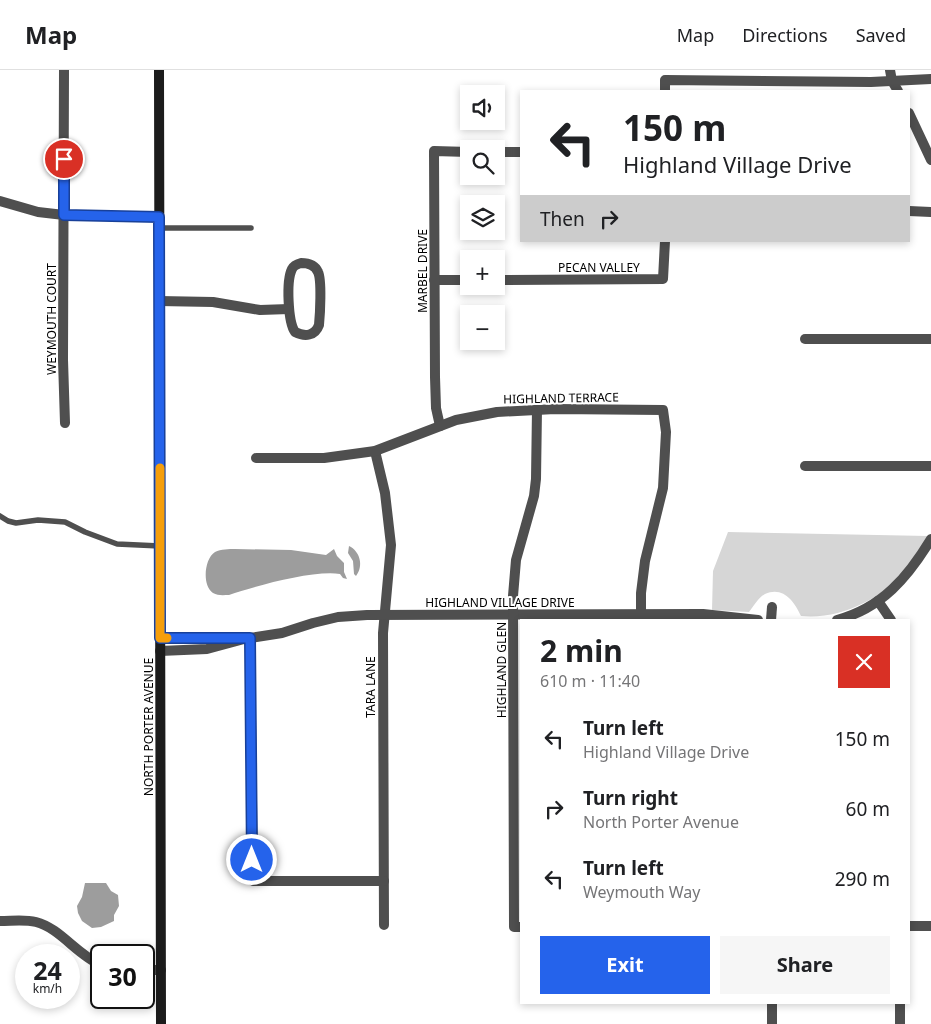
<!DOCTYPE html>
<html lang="en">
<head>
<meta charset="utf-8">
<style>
	:root { --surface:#fff; --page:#f6f6f6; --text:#202124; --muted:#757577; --line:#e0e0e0; --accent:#2563eb }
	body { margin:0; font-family:"Noto Sans",sans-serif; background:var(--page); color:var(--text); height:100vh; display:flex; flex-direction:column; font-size:19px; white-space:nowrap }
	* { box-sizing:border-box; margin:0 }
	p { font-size:16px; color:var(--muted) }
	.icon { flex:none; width:28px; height:28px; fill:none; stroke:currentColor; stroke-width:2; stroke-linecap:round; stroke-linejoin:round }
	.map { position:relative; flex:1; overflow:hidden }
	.sheet { position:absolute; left:520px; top:549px; width:390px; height:385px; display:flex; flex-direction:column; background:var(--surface); border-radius:0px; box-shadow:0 2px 8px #0003 }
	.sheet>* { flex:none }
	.top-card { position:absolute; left:520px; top:20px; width:390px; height:152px; border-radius:0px; box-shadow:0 2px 8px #0003; background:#fff; color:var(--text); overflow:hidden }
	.tools { position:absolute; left:460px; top:15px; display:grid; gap:10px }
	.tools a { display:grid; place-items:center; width:45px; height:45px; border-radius:0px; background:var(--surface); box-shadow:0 2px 8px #0003; font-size:25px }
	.speed { position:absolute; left:15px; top:874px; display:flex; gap:10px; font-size:25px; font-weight:700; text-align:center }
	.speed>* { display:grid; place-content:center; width:65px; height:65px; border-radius:50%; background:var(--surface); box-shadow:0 2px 8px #0003; line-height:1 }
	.speed small { font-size:12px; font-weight:400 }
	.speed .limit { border:2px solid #111; border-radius:8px; background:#fff; color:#111 }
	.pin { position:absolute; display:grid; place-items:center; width:42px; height:42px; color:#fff; margin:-21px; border:2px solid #fff; border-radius:50%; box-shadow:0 1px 5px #0007 }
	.me { position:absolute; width:55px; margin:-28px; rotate:0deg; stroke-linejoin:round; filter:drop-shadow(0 0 4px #0008) }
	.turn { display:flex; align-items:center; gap:18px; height:105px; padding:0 20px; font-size:22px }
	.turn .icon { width:65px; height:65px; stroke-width:2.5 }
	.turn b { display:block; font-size:35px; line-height:42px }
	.then { display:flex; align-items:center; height:48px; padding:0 20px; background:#0003; gap:10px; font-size:19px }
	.round { display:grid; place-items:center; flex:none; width:52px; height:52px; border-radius:0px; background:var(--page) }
	.headline { display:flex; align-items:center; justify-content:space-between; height:85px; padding:0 20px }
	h1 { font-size:30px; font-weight:700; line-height:38px }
	.button { display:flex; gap:10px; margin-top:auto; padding:10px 20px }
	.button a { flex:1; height:58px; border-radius:0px; background:var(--accent); color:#fff; font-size:20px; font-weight:700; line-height:58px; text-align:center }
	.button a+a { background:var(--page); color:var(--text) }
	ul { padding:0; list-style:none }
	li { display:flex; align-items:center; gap:15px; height:70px; padding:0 20px }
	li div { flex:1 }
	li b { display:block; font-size:19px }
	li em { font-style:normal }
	header { display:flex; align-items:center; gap:30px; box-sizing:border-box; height:70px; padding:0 25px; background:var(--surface); border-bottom:1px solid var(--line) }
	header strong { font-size:24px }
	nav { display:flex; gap:28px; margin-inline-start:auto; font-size:18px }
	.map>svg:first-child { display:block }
</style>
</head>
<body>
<header>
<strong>Map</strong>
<nav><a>Map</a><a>Directions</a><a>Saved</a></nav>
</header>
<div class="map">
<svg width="931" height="954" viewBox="0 0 931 954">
	<rect width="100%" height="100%" fill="#fff"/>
	<path fill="#d6d6d6" d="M728,462L928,466C921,477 915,489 907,499C882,529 840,550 801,546C794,531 783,516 765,524C759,527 753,537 749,542L712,540L713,501Z"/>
	<g fill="#9d9d9d">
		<path d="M349,476C360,481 364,496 356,506L354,504L353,491L348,483Z"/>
		<path d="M235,479L291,480L326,485L334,479L337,486L344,493V502L347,509L343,508L340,504C313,500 256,516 229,525C224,525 218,526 213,523C202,516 204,489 215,482C221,479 229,479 235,479Z"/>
		<path d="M85,813H106L111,821L118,825L119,836L114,845V851L101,857L92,858L82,851L78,843L77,836L82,827Z"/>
	</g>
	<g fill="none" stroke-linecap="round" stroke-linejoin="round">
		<g stroke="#4f4f4f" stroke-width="5.5">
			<path d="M159,158H251"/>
			<path d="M0,446L8,451L16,453L38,450L65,452L85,462L117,474L160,476"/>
		</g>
		<g stroke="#4f4f4f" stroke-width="10">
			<path d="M64,0L63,290L65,353"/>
			<path d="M890,0L892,11L898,21"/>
			<path d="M665,21V10L871,12L931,9"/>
			<path d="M909,43L931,90"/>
			<path d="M496,82H521"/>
			<path d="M0,131L38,142L64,145L159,147"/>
			<path d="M909,141L931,142"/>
			<path d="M301,193C308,193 315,195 318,202C322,210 320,245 319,255C315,266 305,267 295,262C288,252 286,211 292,199C294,195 297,194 301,193Z"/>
			<path d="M434,210H469"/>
			<path d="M496,210L663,209L665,171"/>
			<path d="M159,231L213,232L260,240L289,239"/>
			<path d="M805,269H931"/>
			<path d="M440,356L436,338L435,307L434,81L469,82"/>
			<path d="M375,381L385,423L391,475L383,563L384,855"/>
			<path d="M256,388H324L375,381L456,350L497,342L555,339L663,340L666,362L663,418L645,491L641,523V550"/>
			<path d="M805,396H931"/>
			<path d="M878,531L891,550"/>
			<path d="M771,550L772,537"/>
			<path d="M837,550C882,538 908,507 931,469"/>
			<path d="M160,568L233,569"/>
			<path d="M250,568L253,811H384"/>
			<path d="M160,581L207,579L244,569L282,563L313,553L338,547L367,545L703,544L758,550"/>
			<path d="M0,851C12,851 24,849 36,852C60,858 77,885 101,895"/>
			<path d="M909,856H931"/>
			<path d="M521,857H514L513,526L516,490L534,426L536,409L537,339"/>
			<path d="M144,900H161"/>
			<path d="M772,932V954"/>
			<path d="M900,932V954"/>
		</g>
		<path stroke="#1c1c1c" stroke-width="10" d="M159,0L161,954"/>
	</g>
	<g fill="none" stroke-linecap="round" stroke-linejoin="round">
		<g stroke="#184099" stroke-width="12">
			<path id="route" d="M64,89V145L159,147L160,568H250L252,790"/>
		</g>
		<use href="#route" stroke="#2563eb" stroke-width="9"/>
		<path stroke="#f59e0b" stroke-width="9" d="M160,398V568H167"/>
	</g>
	<g text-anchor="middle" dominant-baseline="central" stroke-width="4" stroke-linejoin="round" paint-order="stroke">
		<g font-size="12" fill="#000" stroke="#fff">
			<text x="599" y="197">PECAN VALLEY</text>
			<text transform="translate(422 201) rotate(-90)">MARBEL DRIVE</text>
			<text transform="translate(51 249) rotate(-90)">WEYMOUTH COURT</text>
			<text transform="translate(561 328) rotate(-1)">HIGHLAND TERRACE</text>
			<text x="500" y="532">HIGHLAND VILLAGE DRIVE</text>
			<text transform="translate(501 600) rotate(-90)">HIGHLAND GLEN</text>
			<text transform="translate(370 617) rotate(-90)">TARA LANE</text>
			<text transform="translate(148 657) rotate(-90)">NORTH PORTER AVENUE</text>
		</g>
	</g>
</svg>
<div class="tools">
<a><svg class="icon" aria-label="sound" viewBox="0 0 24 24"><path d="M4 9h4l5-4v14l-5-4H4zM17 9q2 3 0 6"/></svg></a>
<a><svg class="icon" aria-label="search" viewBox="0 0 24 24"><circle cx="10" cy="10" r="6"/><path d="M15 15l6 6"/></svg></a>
<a><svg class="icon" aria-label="layers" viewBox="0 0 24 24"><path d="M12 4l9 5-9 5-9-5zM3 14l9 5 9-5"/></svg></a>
<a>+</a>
<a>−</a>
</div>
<div class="speed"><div>24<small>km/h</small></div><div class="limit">30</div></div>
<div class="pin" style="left:64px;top:89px;background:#d93025"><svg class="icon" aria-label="arrive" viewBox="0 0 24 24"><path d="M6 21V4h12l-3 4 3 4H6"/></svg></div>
<svg class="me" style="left:252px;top:790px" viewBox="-20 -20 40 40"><circle r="17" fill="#2563eb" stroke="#fff" stroke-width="3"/><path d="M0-11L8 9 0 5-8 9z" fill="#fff"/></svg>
<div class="top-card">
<div class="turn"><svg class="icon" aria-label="left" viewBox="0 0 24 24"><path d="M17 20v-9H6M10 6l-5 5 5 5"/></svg><div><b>150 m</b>Highland Village Drive</div></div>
<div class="then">Then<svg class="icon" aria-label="right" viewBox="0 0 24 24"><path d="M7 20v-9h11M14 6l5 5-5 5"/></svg></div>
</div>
<section class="sheet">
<div class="headline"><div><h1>2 min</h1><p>610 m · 11:40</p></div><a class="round" style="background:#d93025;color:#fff"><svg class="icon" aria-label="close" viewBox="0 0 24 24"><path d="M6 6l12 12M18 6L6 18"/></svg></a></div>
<ul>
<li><svg class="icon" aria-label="left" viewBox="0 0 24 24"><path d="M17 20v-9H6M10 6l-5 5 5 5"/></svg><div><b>Turn left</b><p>Highland Village Drive</p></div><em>150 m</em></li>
<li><svg class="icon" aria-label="right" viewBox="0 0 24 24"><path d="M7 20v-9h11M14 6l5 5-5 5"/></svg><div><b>Turn right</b><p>North Porter Avenue</p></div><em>60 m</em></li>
<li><svg class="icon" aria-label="left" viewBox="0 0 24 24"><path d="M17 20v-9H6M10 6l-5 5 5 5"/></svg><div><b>Turn left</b><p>Weymouth Way</p></div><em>290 m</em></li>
</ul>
<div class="button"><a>Exit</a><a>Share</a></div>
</section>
</div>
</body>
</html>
